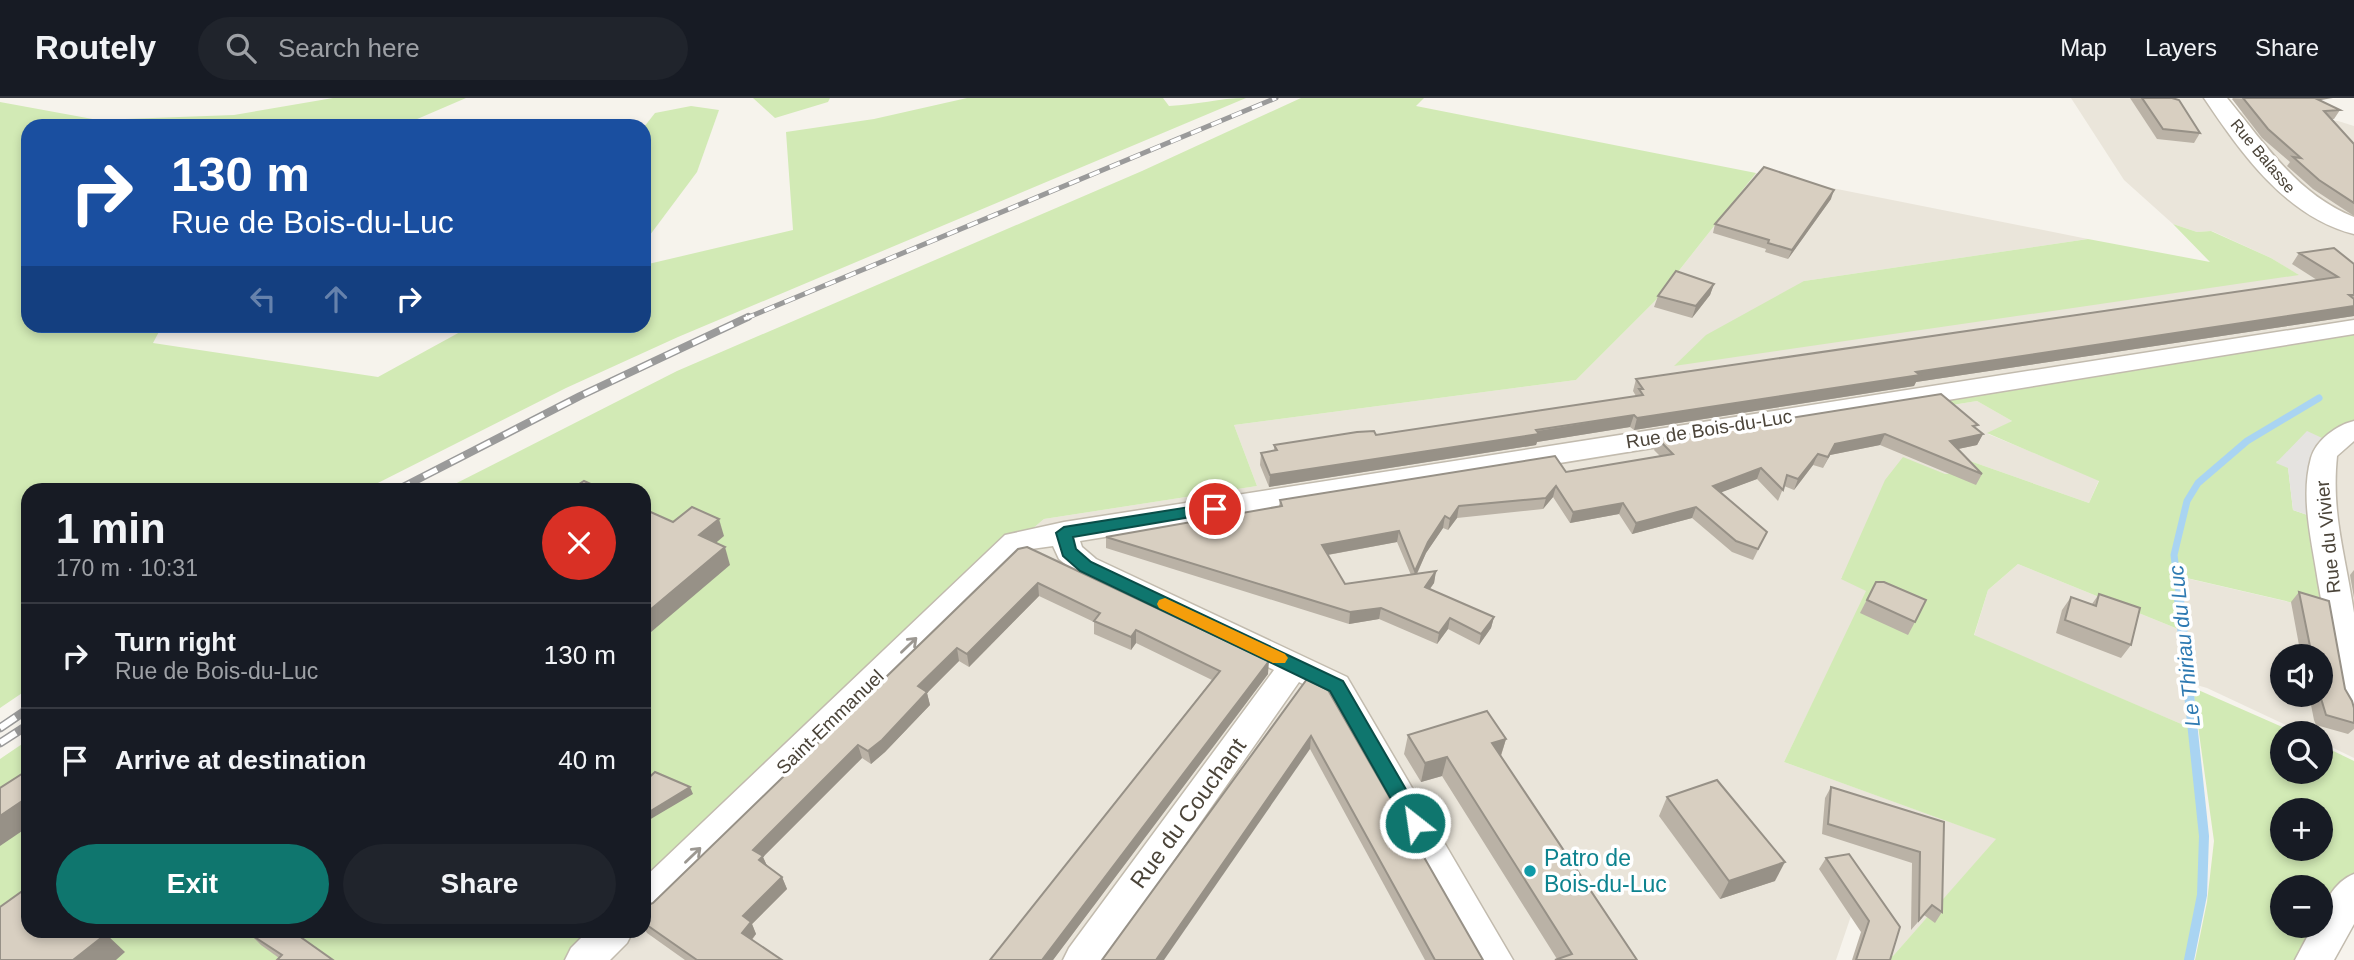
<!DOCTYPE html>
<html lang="en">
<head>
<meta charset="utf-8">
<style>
	:root { --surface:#171b24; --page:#20242c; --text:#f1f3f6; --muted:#9ea1a6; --line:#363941; --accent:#0f766e }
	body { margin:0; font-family:Helvetica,sans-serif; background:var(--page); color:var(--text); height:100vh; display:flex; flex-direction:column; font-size:26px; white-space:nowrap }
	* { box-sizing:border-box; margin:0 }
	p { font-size:23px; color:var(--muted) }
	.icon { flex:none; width:38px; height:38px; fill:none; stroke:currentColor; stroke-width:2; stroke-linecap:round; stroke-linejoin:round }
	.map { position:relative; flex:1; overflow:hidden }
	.side { position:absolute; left:21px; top:385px; width:630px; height:455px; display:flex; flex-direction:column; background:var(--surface); border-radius:21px; box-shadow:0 4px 10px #0003 }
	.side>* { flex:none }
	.hud { position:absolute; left:21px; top:21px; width:630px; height:214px; border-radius:21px; box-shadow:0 4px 10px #0003; background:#1a4fa0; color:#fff; overflow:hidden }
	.controls { position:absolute; left:2270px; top:546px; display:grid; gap:14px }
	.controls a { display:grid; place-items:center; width:63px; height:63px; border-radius:50%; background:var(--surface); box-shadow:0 4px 10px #0003; font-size:35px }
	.pin { position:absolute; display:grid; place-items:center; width:60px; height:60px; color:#fff; margin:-30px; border:4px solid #fff; border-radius:50%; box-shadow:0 2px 7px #0007 }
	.me { position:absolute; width:77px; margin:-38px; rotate:330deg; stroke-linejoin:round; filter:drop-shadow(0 0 5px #0008) }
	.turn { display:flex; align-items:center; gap:24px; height:147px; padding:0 35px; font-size:32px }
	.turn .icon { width:91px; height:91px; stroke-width:2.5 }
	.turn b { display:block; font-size:49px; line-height:60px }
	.lanes { display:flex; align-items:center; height:66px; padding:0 35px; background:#0003; justify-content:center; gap:35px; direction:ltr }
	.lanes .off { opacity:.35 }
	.round { display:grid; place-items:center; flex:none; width:74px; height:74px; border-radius:37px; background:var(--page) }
	.summary { display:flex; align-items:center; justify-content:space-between; height:119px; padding:0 35px }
	h1 { font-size:42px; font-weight:600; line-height:52px }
	.button { display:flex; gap:14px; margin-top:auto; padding:14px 35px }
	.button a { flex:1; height:80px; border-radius:42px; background:var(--accent); color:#fff; font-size:28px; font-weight:600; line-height:80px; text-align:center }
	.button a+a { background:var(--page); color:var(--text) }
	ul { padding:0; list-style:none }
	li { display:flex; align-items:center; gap:21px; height:105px; padding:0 35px; border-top:2px solid var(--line) }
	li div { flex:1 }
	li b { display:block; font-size:26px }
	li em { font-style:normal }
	header { display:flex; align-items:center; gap:42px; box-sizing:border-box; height:98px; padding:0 35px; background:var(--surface); border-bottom:2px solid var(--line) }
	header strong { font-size:33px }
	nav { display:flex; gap:38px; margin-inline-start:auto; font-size:24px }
	.search { width:490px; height:63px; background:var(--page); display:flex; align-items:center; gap:18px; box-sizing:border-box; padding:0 24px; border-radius:38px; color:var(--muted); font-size:26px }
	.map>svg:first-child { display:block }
</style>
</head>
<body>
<header>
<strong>Routely</strong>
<div class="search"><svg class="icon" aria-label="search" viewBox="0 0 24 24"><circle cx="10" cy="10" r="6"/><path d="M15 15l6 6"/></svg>Search here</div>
<nav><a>Map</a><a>Layers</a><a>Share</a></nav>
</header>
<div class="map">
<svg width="2354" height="862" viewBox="0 0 2354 862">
	<rect width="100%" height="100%" fill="#f6f3ec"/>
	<g fill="#eae5da" fill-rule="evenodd">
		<path d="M2071,0H2215L2226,13L2338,23L2354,28V229L1946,308L1977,303L2012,323L1988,336L2099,382L2089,405L1970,363L1966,373L1945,376L1841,480L1867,493L1784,664L1997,741L1893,858L1876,855L1851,818L1836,862H584L614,833H644V804L1006,453L1044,421L1257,388L1234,327L1576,282L1655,203L1756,75L2088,141L1804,183L2297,176L2271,160L2212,133L2197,134L2173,126L2124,82Z"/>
		<path d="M2354,331V660L2321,644L2320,635H2303L2207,590L2190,585L2186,560L2193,631L1974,538L1988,492L2018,466L2183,533L2177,478L2337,515L2321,370ZM2282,558H2320V597H2282Z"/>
	</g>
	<g fill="#d2eab5" fill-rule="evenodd">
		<path d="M333,0H466L401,28H28V228H162L153,245L378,279L471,228H644V167L793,132L786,34L874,21L967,0H1163L1169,8C1196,7 1220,0 1246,0L678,239L566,290L364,392H28V591L0,610V4L98,22L234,17Z"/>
		<path d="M753,0H830L828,4L775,20Z"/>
		<path d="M1301,0H1424L1416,8L1756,75L1655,203L1576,282L1234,327L1257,388L1044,421L1006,453L644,804V392H443L677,273L1142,73Z"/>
		<path d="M691,8L719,12L697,74L644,145V29L655,15Z"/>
		<path d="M2173,126L2197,134L2211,133L2271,160L2299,177L1674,268L1706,237L1804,183L2088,141L2210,164Z"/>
		<path d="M2354,229V331L2276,364L2288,369L2293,412L2322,422L2337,515L2178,478L2183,533L2018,466L1988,492L1974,537L2193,631L2204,738L2202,797L2189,862H1874L1876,855L1893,858L1996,741L1784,664L1866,493L1841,481L1885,382L1903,359L1945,376L1966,373L1970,363L2089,405L2099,383L1987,335L2012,323L1977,303L1946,308L1934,295Z"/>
		<path d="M2196,591L2296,635H2282V674H2320L2321,647L2354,663V777L2321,822L2320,789H2282V828H2318L2301,862H2195L2207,804L2214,743L2194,599ZM2282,712H2320V751H2282Z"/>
		<path d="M28,642V833H614L584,862H0V661Z"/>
	</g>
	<path fill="#e5e3e0" d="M2307,333L2333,345L2322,422L2293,412L2288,370L2276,365Z"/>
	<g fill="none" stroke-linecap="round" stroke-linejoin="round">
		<path stroke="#a9d4f2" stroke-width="7" d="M2180,503L2174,457L2187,403L2198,385L2247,343L2319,300"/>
		<path stroke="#a9d4f2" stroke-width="10" d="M2179,501L2204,738L2202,797L2189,862"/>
		<g stroke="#c2bbae" stroke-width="3">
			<g id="minor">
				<path d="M2354,222V236L1080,443L1082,449L1096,461L1347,579L1513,862H1474L1325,597L1299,584L1104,862H1063L1069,850L1274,572L1076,475L1059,461L1053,448L1024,452L657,815L644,820V780L1005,437L1064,424Z"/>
				<path d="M2354,323V343L2337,358C2331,417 2346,459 2354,515C2354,547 2354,581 2354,613L2343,610L2338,601C2332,562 2325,523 2318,484C2312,444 2300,399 2311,360C2316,342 2337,327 2354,323Z"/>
				<path d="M2354,776V826L2334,862H2295L2313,828H2320C2320,808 2335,783 2354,776Z"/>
				<path d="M588,833H633L627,845L610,862H565L571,850Z"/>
			</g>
		</g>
		<g stroke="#c2bbae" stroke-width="3">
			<path id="tertiary" d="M2204,0H2227C2265,46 2297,96 2354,119V136C2286,119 2241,55 2204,0Z"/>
		</g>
		<use href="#minor" fill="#fff" fill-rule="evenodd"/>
		<use href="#tertiary" fill="#fff" fill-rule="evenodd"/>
		<g stroke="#9a9a9a" stroke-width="5">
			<path id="rail-far2" d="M744,221L1276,0"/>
		</g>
		<g stroke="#9a9a9a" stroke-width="8">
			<path id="rail-far1" d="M397,392L580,298L748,219"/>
		</g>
		<g stroke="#9a9a9a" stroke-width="9">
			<g id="rail">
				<path d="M0,630L28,611"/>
				<path d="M0,645L28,627"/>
			</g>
		</g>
		<use href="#rail-far2" stroke="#fff" stroke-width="3.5" stroke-dasharray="11" stroke-linecap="butt"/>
		<use href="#rail-far1" stroke="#fff" stroke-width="5" stroke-dasharray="15" stroke-linecap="butt"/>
		<use href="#rail" stroke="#fff" stroke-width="6" stroke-dasharray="19" stroke-linecap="butt"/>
	</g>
	<g fill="#bab2a6" fill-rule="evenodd">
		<path d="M2130,0H2172L2200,35L2194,45L2157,41Z"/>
		<path d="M2233,0L2319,2L2340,12L2334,21H2332L2354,46V118L2313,91L2287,68L2290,64L2262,40L2232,1Z"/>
		<path d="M1831,101L1788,161L1765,154L1766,151L1713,135L1715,126Z"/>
		<path d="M2299,155L2354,166V218L1916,284L1914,288L1634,332L1630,329L1537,344L1536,347L1269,389L1260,367L1261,355L1274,353V347L1376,337L1636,298L1633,293L1636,281L2317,182L2292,166Z"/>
		<path d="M1714,186L1710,197L1692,220L1654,209L1658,198Z"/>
		<path d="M1976,330L1983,336L1977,347L1958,351L1982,376L1976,387L1880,347L1830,357L1823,370L1813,367L1794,392L1784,388L1778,403L1757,381L1721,394L1767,434L1753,462L1732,454L1692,420L1632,436L1619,416L1570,425L1553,399L1543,411L1457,420L1448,432L1443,430L1426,455L1417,476L1436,473L1434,485L1430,491L1494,519L1491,530L1479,547L1448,531L1437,546L1379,521L1349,526L1106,450V439L1279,409L1280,402L1566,374L1660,358L1654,352L1658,341ZM1397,444L1411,477L1345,486L1328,457Z"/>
		<path d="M1018,451L1268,576L1053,862H990L1212,582L1136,545L1131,552L1094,536V524L1039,498L969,569L959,563L927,595L930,607L885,654L871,666L862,660L763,759L767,768L782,779L787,791L752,826L756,836L752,842L782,862H685L647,835L644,830V809L653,805Z"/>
		<path d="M2354,472V500L2350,477Z"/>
		<path d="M1876,484L1915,524L1908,537L1860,515Z"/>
		<path d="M2299,494L2354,610V631L2348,636L2316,627L2314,622L2309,597H2320V558H2301L2291,504Z"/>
		<path d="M2099,496L2131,547L2121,560L2056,535L2062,512L2071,499L2092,506Z"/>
		<path d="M1307,581L1483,862H1425L1310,651Z"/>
		<path d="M1408,637L1506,641L1501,658L1637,862L1557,861L1442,678L1421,684L1404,656Z"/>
		<path d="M1831,689L1944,724L1942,814L1935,825L1924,817L1911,832L1912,765L1822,736L1825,700Z"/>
		<path d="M1667,699L1775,783L1720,801L1659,718Z"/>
		<path d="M1826,760L1900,829L1890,862H1852L1861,834L1819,771Z"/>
		<path d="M250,836L333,862L279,860L261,847Z"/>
	</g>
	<g fill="#979187">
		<path d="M2305,0H2333L2302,5Z"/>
		<path d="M1834,92L1831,101L1788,161L1792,152Z"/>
		<path d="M1714,186L1710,197L1692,220L1696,208Z"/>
		<path d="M2354,208V218L1916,284L1914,288L1634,332L1637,320L1916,274Z"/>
		<path d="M1634,317L1630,329L1537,344L1536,347L1269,389L1270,377Z"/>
		<path d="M1885,336L1880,347L1830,357L1823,370L1835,346Z"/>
		<path d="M1983,336L1977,347L1944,354L1950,343Z"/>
		<path d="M1818,356L1813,367L1794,392L1798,381Z"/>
		<path d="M1761,370L1757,381L1709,399L1713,388Z"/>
		<path d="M1556,388L1553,399L1543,411L1546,400Z"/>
		<path d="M1623,405L1619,416L1570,425L1573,414Z"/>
		<path d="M1459,408L1457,420L1448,432L1450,421Z"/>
		<path d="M1696,409L1692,420L1632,436L1636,425Z"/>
		<path d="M1445,418L1443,430L1426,455L1413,484L1415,473L1428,444Z"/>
		<path d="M719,421L724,438L705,454L699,437Z"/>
		<path d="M1399,433L1397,444L1321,458L1322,447Z"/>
		<path d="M725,449L730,467L644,540V517Z"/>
		<path d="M1436,473L1434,485L1423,500L1425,489Z"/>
		<path d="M1038,485L1039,498L969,569L967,556Z"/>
		<path d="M1381,510L1379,521L1349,526L1350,514Z"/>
		<path d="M1494,519L1491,530L1479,547L1481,536Z"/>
		<path d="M1450,520L1448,531L1437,546L1439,535Z"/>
		<path d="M1136,532V545L1131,552V539Z"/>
		<path d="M957,550L959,563L927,595L930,607L885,654L871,666L868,653L918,588Z"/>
		<path d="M1269,563L1268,576L1053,862H1042Z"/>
		<path d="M1311,638L1310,651L1164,862H1156Z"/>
		<path d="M1506,641L1500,660L1492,645Z"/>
		<path d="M858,647L862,660L763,759L768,770L764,775L753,752Z"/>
		<path d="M1447,659L1442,678L1421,684L1425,665Z"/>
		<path d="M690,689L693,696L644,725V717Z"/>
		<path d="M28,699V729L0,748V718Z"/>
		<path d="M1785,764L1775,783L1720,801L1729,783Z"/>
		<path d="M782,779L787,791L752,826L756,836L747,847L742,835L743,818Z"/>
		<path d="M106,836L125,854L116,862H73Z"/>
	</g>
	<g fill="#d8cfc1" stroke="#979187" stroke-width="2">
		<path d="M2142,0H2172L2179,2L2200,35L2163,31Z"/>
		<path d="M2243,0H2315L2340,12L2324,13L2354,46V105L2319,82L2293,59L2301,60L2268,31Z"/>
		<path d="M1764,69L1834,92L1792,152L1768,145L1769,142L1715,126Z"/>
		<path d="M2334,150L2354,166V197H2349L2354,201V208L1916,274L1920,277L1637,320L1634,317L1536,332L1539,336L1270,377L1261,355L1277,352L1274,347L1357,334L1374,333L1376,337L1643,297L1639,291H1643L1636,281L2338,179L2299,155Z"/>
		<path d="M1676,173L1714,186L1696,208L1658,198Z"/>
		<path d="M1941,296L1978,327L1973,328L1983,336L1950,343L1982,376L1885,336L1835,346L1828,359L1818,356L1798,381L1787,377L1783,392L1761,370L1713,388L1767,434L1758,451L1736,443L1696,409L1636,425L1623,405L1573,414L1556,388L1546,400L1459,408L1450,421L1445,418L1428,444L1415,473L1399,433L1322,447L1345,486L1436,473L1425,489L1494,519L1481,536L1450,520L1439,535L1381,510L1350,514L1106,439L1282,408L1280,402L1555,358L1566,374L1673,356L1658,341Z"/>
		<path d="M584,383L604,392H570Z"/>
		<path d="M692,409L719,421L699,437L725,449L644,517V411L673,424Z"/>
		<path d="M1027,449L1269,563L1042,862H990L1220,573L1136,532L1131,539L1094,523L1100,515L1038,485L967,556L957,550L918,588L927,594L882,642L868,653L858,647L753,752L763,758L759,762L782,779L743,818L751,824L742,835L782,862H697L644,825V809L653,805L1018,451Z"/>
		<path d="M1876,484H1884L1926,502L1915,524L1867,502Z"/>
		<path d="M2299,494L2329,503L2345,591L2352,603L2354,610V625L2326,617L2320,597V558H2312Z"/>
		<path d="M2099,496L2140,510L2131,547L2065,522L2071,499L2096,508Z"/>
		<path d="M1307,581L1328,592L1483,862H1435L1311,638L1156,862H1102Z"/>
		<path d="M1487,613L1506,641L1492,645L1637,862H1555L1572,856L1447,659L1425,665L1408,637Z"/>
		<path d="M28,672V699L0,718V690Z"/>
		<path d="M655,674L690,689L644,717V698L645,697L644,696V684Z"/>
		<path d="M1717,682L1785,764L1729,783L1667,699Z"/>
		<path d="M1831,689L1944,724L1942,814L1932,807L1919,822L1920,754L1828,726Z"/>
		<path d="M1849,756L1900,829L1890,862H1856L1869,823L1826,760Z"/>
		<path d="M28,789V833H102L106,836L73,862H0V809Z"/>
		<path d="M254,833H292L333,862H277L282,857L250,836Z"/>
	</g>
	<defs><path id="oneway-shaft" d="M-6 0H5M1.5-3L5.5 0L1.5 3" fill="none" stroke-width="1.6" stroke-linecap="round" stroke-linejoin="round" transform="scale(1.75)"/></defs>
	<g stroke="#9c9892">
		<use href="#oneway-shaft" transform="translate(909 547) rotate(-44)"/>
		<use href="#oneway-shaft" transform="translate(693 757) rotate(-44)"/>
	</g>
	<path fill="#0f766e" stroke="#0a4d48" stroke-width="2" d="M1215,405L1220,407L1223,411L1220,414L1073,439L1076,451L1091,464L1343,583L1422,719L1425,725L1422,731L1415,734L1408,731L1330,593L1080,473L1063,458L1056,435L1064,429Z"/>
	<path fill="#f59e0b" d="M1165,500L1285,556L1288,560L1285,565H1273L1159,510L1157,506L1159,502Z"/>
	<circle fill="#0f9aa8" stroke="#fff" stroke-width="2.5" cx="1530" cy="773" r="7"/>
	<g text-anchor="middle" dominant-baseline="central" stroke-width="7" stroke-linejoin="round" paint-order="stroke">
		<g font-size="16" fill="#4b4439" stroke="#fff">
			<text transform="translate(2263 58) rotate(50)">Rue Balasse</text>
		</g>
		<g font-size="19" fill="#4b4439" stroke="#fff">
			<text transform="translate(1709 331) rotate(-9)">Rue de Bois-du-Luc</text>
			<text transform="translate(2328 439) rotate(-96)">Rue du Vivier</text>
			<text transform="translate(830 624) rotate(-44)">Saint-Emmanuel</text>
		</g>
		<g font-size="21" font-style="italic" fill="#2e7ab2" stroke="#fff">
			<text transform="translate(2184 548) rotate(-96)">Le Thiriau du Luc</text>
		</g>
		<g font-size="23" fill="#4b4439" stroke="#fff">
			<text transform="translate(1188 715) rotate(-54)">Rue du Couchant</text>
		</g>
		<g font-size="23" fill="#0d838f" stroke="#fff" text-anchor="start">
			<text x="1544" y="760">Patro de<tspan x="1544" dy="26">Bois-du-Luc</tspan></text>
		</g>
	</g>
</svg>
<div class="controls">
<a><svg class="icon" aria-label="sound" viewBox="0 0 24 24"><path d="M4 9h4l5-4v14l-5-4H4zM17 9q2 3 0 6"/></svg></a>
<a><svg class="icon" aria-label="search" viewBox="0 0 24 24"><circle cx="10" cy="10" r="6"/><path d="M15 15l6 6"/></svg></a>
<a>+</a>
<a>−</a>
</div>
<div class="pin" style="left:1215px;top:411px;background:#d93025"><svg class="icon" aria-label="arrive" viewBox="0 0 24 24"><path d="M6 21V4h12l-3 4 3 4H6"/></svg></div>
<svg class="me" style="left:1415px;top:725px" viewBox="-20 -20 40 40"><circle r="17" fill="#0f766e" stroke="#fff" stroke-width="3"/><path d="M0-11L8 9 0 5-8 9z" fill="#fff"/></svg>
<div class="hud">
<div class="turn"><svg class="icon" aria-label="right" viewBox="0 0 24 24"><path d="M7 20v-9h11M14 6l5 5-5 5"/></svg><div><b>130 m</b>Rue de Bois-du-Luc</div></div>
<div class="lanes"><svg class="icon off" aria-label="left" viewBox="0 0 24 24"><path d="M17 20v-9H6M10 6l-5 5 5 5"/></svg><svg class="icon off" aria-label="ahead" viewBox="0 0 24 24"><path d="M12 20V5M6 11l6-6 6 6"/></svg><svg class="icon" aria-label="right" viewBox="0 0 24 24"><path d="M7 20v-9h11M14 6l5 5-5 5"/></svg></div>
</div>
<section class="side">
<div class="summary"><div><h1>1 min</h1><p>170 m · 10:31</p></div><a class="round" style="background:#d93025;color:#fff"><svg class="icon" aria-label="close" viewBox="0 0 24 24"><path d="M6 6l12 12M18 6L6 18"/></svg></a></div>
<ul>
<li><svg class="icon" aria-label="right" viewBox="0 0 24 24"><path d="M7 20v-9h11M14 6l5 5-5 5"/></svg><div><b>Turn right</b><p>Rue de Bois-du-Luc</p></div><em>130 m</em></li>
<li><svg class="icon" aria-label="arrive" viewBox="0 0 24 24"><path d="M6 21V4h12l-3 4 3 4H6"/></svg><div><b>Arrive at destination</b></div><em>40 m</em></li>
</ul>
<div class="button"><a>Exit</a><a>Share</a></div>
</section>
</div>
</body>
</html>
